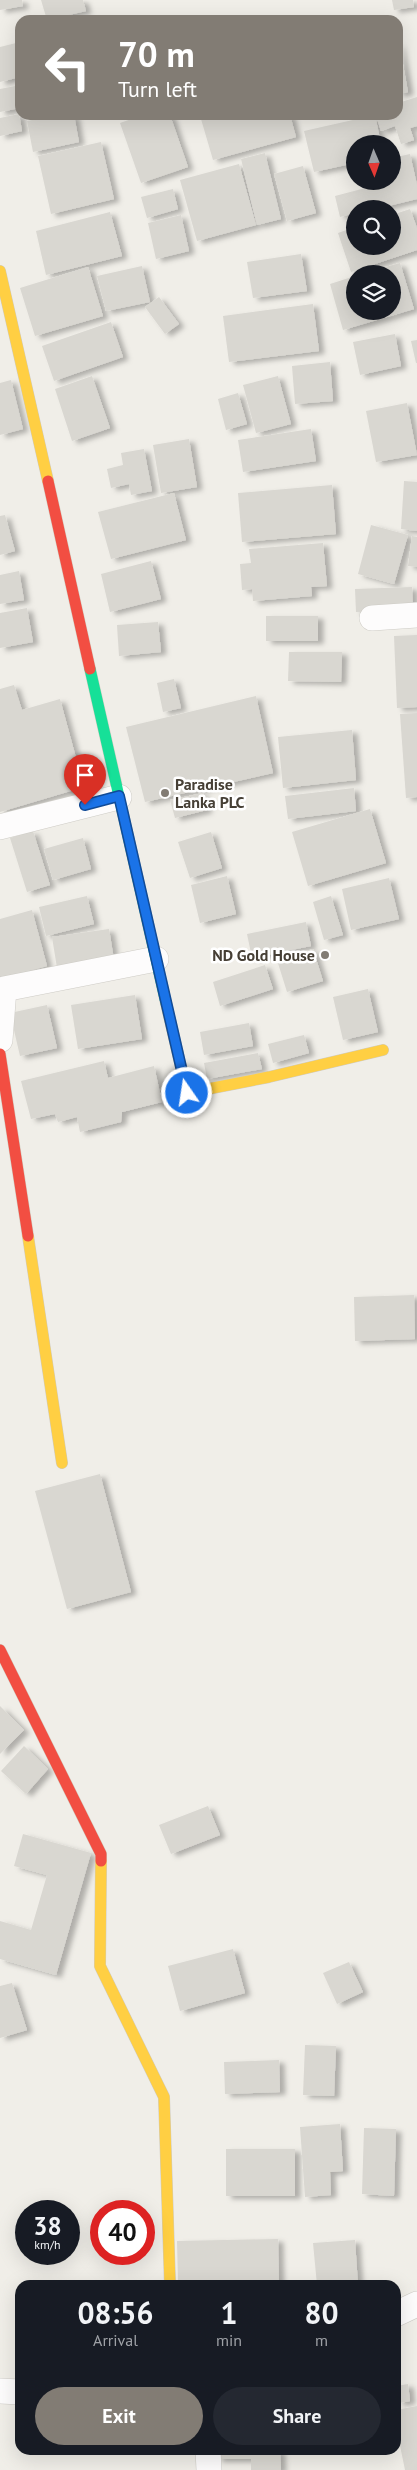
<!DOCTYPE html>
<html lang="en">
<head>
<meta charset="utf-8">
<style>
	:root { --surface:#171b24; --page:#242831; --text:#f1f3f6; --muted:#9ea1a6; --accent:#827c74 }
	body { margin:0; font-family:"PT Sans",sans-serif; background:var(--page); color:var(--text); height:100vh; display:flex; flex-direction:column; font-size:19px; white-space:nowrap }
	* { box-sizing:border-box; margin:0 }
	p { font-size:16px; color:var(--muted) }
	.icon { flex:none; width:28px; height:28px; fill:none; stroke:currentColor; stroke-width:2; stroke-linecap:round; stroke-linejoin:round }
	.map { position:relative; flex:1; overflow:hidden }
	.details { position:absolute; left:15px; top:2280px; width:386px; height:175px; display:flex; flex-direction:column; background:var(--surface); border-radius:15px; box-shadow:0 5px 20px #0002 }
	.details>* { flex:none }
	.hud { position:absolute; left:15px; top:15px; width:388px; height:105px; border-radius:15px; box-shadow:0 5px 20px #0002; background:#827c74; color:#fff; overflow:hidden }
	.needle { width:32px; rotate:178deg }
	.buttons { position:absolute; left:346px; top:135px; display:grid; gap:10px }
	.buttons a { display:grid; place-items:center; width:55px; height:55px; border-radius:50%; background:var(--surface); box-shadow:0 5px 20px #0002; font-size:25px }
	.speed { position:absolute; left:15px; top:2200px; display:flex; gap:10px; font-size:25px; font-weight:700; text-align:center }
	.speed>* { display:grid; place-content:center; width:65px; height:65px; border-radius:50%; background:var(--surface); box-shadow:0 5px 20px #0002; line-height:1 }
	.speed small { font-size:12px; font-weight:400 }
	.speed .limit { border:8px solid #d22; background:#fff; color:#111 }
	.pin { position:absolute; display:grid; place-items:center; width:42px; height:42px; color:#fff; margin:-51px -21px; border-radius:50% 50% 50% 0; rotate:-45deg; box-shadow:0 0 5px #0007 }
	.pin .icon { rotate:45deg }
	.me { position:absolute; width:55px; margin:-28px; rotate:347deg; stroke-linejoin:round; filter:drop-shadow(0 0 4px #0008) }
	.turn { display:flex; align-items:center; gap:18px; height:105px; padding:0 20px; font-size:22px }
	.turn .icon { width:65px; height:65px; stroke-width:2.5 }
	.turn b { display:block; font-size:35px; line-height:42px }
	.eta { display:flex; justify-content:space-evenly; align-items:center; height:85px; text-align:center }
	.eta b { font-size:30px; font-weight:700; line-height:35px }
	.cta { display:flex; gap:10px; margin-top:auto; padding:10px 20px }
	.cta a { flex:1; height:58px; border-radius:30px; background:var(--accent); color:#fff; font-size:20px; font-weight:700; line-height:58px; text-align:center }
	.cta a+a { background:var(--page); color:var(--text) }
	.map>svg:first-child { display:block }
</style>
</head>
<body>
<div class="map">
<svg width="417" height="2470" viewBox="0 0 417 2470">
	<defs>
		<filter id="shadow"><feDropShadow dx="5.5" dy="3" stdDeviation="2.5" flood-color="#0004"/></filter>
	</defs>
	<rect width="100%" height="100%" fill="#f0eee8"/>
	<g fill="#d9d7d1" filter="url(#shadow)">
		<path d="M0,0H22L23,6L0,10Z"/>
		<path d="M41,0H83L86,11L47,20Z"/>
		<path d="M392,0H413L414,7L394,10Z"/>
		<path d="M20,42V77L0,82V47Z"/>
		<path d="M398,43H399L408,92L398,94Z"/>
		<path d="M20,85V108L0,112V89Z"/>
		<path d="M417,97V126L410,128L414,140L401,144L395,126L381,131L376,115H398V103Z"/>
		<path d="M19,114L22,131L0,136V118Z"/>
		<path d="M57,115H74L79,142L33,152L27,121Z"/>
		<path d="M143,115H170L188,167L141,183L120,123Z"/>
		<path d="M217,115H290L296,137L213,160L201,119Z"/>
		<path d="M375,115L381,144H355V163L314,172L304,131Z"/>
		<path d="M101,142L114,199L51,214L38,156Z"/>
		<path d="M265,153L281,219L257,225L241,159Z"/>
		<path d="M410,154L417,185V199L376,209H355V213L340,217L335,196L392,181V158Z"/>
		<path d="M239,164L256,225L197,241L180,180Z"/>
		<path d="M303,166L316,213L287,221L274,174Z"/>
		<path d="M173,189L178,209L147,218L141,197Z"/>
		<path d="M410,209L417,228V250L351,272L338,233L355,227V246H392V215Z"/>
		<path d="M110,212L122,256L46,275L36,231Z"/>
		<path d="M181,215L189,251L156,259L148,223Z"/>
		<path d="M301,254L307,291L253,298L247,262Z"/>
		<path d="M400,263L414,309L343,330L330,284L355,276V311H392V274L364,273Z"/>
		<path d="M142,266L150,302L106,311L97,276Z"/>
		<path d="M88,267L103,316L35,336L20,288Z"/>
		<path d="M159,297L179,324L165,334L145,307Z"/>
		<path d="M313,304L319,351L229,362L223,316Z"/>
		<path d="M111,322L123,357L54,381L42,346Z"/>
		<path d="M395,334L401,366L360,375L353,342Z"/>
		<path d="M417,340V363H416L411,341Z"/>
		<path d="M330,362L333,401L295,404L292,366Z"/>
		<path d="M92,376L110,428L72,441L55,389Z"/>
		<path d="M278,376L291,424L256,433L243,385Z"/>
		<path d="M11,380L23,429L0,435V383Z"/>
		<path d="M238,393L247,424L226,430L218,399Z"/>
		<path d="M407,403L417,455L376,462L366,411Z"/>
		<path d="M311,429L316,461L243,472L238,440Z"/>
		<path d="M189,439L197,487L161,493L153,445Z"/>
		<path d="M144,449L152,491L131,495L129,484L111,488L107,469L123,465L121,453Z"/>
		<path d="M404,481L417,482V531L401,529Z"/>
		<path d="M332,485L336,534L242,542L238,493Z"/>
		<path d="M174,493L186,540L111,559L98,512Z"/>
		<path d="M5,515L15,551L0,555V516Z"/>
		<path d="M371,525L408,535L394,584L358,574Z"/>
		<path d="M412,536L417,537V567L408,566Z"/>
		<path d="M323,543L327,586L311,587L312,596L253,601L252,589L242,590L240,564L251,563L249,549Z"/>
		<path d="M151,561L161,599L110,612L101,574Z"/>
		<path d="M19,571L24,600L0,604V575Z"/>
		<path d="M412,587L413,610L356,612L355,589Z"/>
		<path d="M27,608L33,642L0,648V613Z"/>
		<rect x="266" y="616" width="52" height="25"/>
		<path d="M158,622L161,652L119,656L117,625Z"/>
		<path d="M417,635V707L397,708L394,636Z"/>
		<path d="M289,652H342L341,682L288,681Z"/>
		<path d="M174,679L181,708L163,712L157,683Z"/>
		<path d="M14,685L22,710L60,699L84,787L0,812V689Z"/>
		<path d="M256,696L273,773L145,802L126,727Z"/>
		<path d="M417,713V797L406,798L400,714Z"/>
		<path d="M352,730L356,780L283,788L278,737Z"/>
		<path d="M354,788L356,811L288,819L285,796Z"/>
		<path d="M203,793L207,810L175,818L170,800Z"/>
		<path d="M370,809L386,863L308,886L292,832Z"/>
		<path d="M33,831L50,885L27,892L10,838Z"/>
		<path d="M211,832L222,868L190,878L178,842Z"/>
		<path d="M83,838L91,869L53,880L44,849Z"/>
		<path d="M227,876L236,914L200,923L191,885Z"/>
		<path d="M389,878L399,919L351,930L342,889Z"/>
		<path d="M87,896L94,924L46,936L39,907Z"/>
		<path d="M331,896L343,935L324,940L313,902Z"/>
		<path d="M32,910L47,966L0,979V919Z"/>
		<path d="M306,922L311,946L252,958L247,934Z"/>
		<path d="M109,929L114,960L57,968L52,937Z"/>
		<path d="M313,949L323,981L287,992L277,960Z"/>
		<path d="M265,965L273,989L220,1006L213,982Z"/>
		<path d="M368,989L378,1032L343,1040L333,997Z"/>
		<path d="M135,995L142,1039L78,1049L71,1005Z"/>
		<path d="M47,1005L57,1048L20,1056L10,1013Z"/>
		<path d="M249,1023L253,1046L204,1055L200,1032Z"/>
		<path d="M304,1035L309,1053L273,1063L268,1044Z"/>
		<path d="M258,1053L262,1069L207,1079L204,1063Z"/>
		<path d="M104,1061L108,1078L154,1066L162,1102L122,1112L121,1122L80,1132L77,1117L58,1122L55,1114L31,1119L21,1081Z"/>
		<path d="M414,1295L415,1339L355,1341L354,1297Z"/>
		<path d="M100,1474L131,1592L67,1609L35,1491Z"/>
		<path d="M0,1706L24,1730L0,1754Z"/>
		<path d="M24,1746L48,1769L26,1794L1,1771Z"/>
		<path d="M208,1806L220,1835L171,1854L159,1825Z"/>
		<path d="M23,1834L91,1853L56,1975L0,1959V1921L31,1930L47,1875L14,1866Z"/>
		<path d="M233,1949L245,1993L180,2011L168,1966Z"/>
		<path d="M349,1962L363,1992L337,2004L323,1973Z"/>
		<path d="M12,1983L27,2030L0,2038V1986Z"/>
		<path d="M305,2045L336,2046L334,2096L303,2095Z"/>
		<path d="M279,2060L280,2092L225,2094L224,2062Z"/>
		<path d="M340,2124L343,2171L330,2172L331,2195L305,2197L300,2127Z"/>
		<path d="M364,2128L396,2129L394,2196L362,2194Z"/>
		<rect x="226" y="2149" width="69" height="47"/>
		<path d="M278,2239L279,2284L223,2285V2280L178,2281L177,2241Z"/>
		<path d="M355,2240L358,2285H317L313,2243Z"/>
		<path d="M408,2384L410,2401L399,2403L396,2386Z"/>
		<path d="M417,2406V2470H405L396,2426V2410Z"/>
		<path d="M217,2450H280L281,2470H251V2459H217Z"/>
	</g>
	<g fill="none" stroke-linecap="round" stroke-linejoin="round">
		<g stroke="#ceccc6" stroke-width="26">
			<g id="street">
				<path d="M372,618L417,615"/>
				<path d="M0,827L119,797"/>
				<path d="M0,1040L4,989L156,959"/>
				<path d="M396,2314L417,2304"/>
				<path d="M0,2391L20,2392"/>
				<path d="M208,2450L209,2470"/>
			</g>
		</g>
		<g stroke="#d0cbbf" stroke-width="12">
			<path id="fast" d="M90,669L166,1003"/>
		</g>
		<g stroke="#d0cbbf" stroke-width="12">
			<g id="slow">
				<path d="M0,271L48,481"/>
				<path d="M166,1003L187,1093L269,1077L383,1050"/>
				<path d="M28,1236L62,1463"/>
				<path d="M101,1861L100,1966L164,2097L170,2285"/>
			</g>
		</g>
		<g stroke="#d0cbbf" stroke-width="12">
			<g id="jam">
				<path d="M48,481L90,669"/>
				<path d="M0,1054L28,1236"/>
				<path d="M0,1650L101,1854V1861"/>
			</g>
		</g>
		<use href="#street" stroke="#fdfcfc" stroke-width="25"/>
		<use href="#fast" stroke="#16e098" stroke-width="11"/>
		<use href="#slow" stroke="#ffcf43" stroke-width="11"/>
		<use href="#jam" stroke="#f24e42" stroke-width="11"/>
	</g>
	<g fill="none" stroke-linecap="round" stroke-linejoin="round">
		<g stroke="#114b97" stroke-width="12">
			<path id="route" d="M85,805L119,796L187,1093"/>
		</g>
		<use href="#route" stroke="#1a73e8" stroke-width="9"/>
	</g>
	<g fill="#827c74" stroke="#fff" stroke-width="2">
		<circle cx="165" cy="793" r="5"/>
		<circle cx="325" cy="955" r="5"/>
	</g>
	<g text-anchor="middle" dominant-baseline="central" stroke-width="5" stroke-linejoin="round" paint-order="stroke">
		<g font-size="16" font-weight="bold" fill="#463f35" stroke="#fff" text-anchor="start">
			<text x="175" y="784">Paradise<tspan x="175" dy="18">Lanka PLC</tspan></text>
			<text x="315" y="955" text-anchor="end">ND Gold House</text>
		</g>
	</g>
</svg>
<div class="buttons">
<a><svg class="needle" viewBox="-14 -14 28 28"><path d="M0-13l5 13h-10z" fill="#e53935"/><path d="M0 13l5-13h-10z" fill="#9ea1a6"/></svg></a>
<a><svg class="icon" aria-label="search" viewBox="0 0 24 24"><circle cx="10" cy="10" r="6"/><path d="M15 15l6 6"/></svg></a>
<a><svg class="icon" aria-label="layers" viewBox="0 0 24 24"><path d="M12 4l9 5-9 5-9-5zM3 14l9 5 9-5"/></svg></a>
</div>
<div class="speed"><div>38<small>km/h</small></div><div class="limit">40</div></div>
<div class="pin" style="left:85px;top:805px;background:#d93025"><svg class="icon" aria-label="arrive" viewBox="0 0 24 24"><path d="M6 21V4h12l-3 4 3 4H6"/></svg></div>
<svg class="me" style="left:187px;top:1093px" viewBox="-20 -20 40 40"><circle r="17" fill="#1a73e8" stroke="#fff" stroke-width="3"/><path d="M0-11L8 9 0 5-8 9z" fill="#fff"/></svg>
<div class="hud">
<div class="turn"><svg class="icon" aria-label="left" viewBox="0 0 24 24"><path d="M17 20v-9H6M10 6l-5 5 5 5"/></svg><div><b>70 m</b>Turn left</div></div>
</div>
<section class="details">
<div class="eta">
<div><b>08:56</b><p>Arrival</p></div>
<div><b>1</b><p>min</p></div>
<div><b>80</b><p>m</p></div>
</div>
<div class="cta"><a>Exit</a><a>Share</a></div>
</section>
</div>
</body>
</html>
